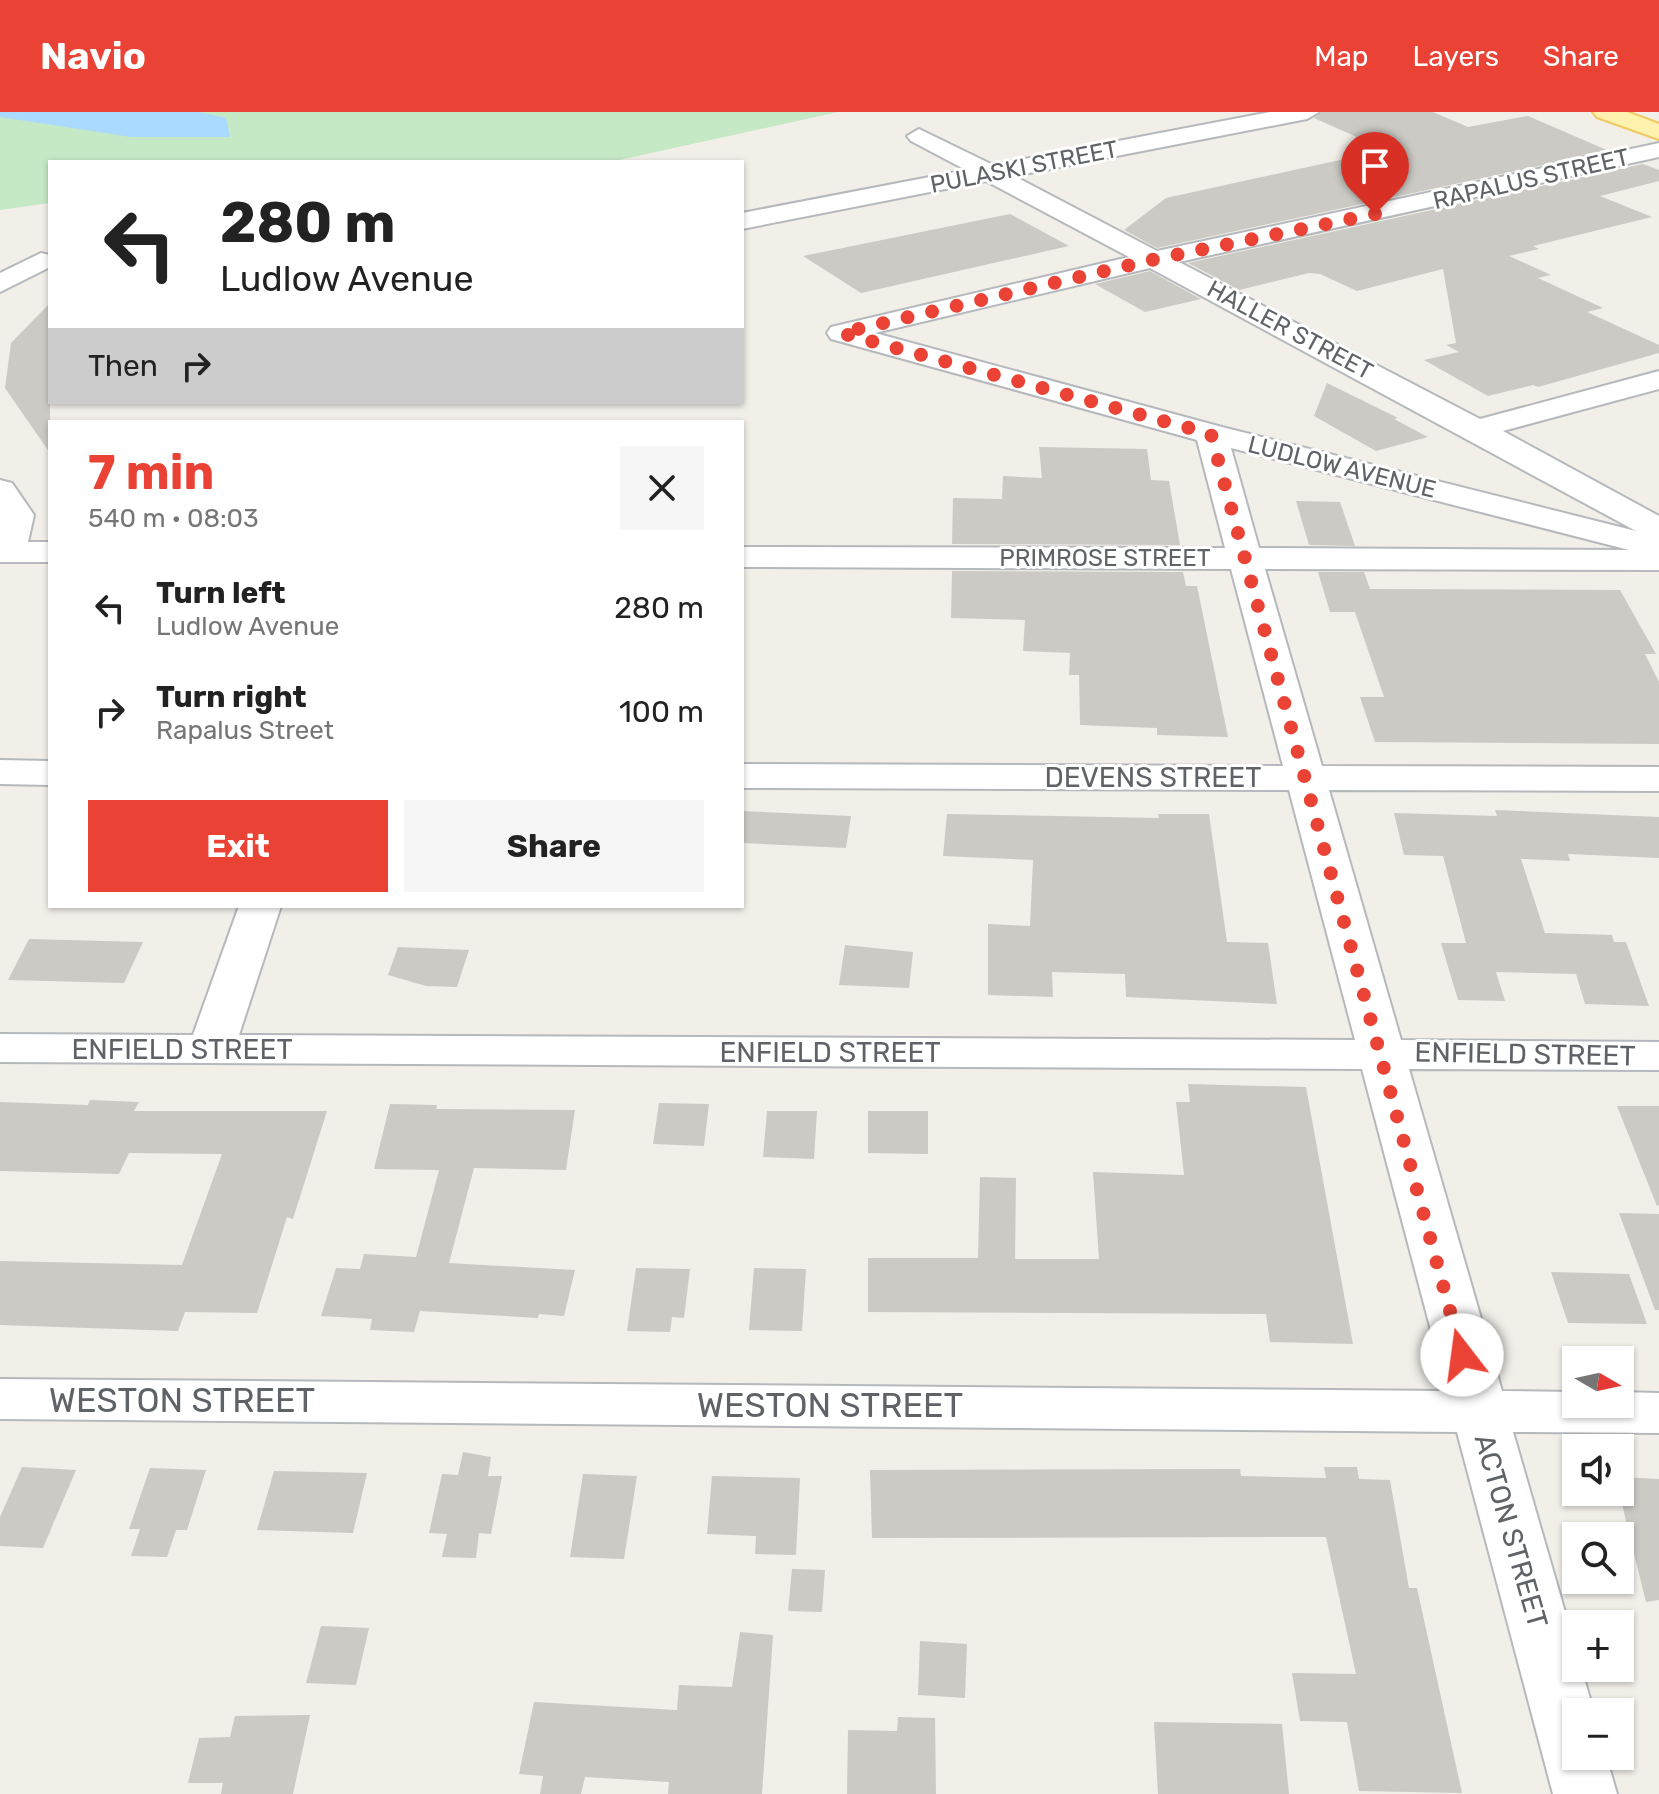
<!DOCTYPE html>
<html lang="en">
<head>
<meta charset="utf-8">
<style>
	:root { --surface:#fff; --page:#f6f6f6; --text:#222; --muted:#767676; --accent:#ea4335 }
	body { margin:0; font-family:Rubik,sans-serif; background:var(--page); color:var(--text); height:100vh; display:flex; flex-direction:column; font-size:30px; white-space:nowrap }
	* { box-sizing:border-box; margin:0 }
	p { font-size:26px; color:var(--muted) }
	.icon { flex:none; width:44px; height:44px; fill:none; stroke:currentColor; stroke-width:2; stroke-linecap:round; stroke-linejoin:round }
	.map { position:relative; flex:1; overflow:hidden }
	.drawer { position:absolute; left:48px; top:308px; width:696px; height:488px; display:flex; flex-direction:column; background:var(--surface); border-radius:0px; box-shadow:0 2px 6px #0004 }
	.drawer>* { flex:none }
	.banner { position:absolute; left:48px; top:48px; width:696px; height:244px; border-radius:0px; box-shadow:0 2px 6px #0004; background:#fff; color:var(--text); overflow:hidden }
	.needle { width:52px; rotate:99deg }
	.tools { position:absolute; left:1562px; top:1234px; display:grid; gap:16px }
	.tools a { display:grid; place-items:center; width:72px; height:72px; border-radius:0px; background:var(--surface); box-shadow:0 2px 6px #0004; font-size:40px }
	.pin { position:absolute; display:grid; place-items:center; width:68px; height:68px; color:#fff; margin:-82px -34px; border-radius:50% 50% 50% 0; rotate:-45deg; box-shadow:0 0 8px #0007 }
	.pin .icon { rotate:45deg }
	.me { position:absolute; width:88px; margin:-44px; rotate:345deg; stroke-linejoin:round; filter:drop-shadow(0 0 6px #0008) }
	.turn { display:flex; align-items:center; gap:28px; height:168px; padding:0 40px; font-size:36px }
	.turn .icon { width:104px; height:104px; stroke-width:2.5 }
	.turn b { display:block; font-size:56px; line-height:68px }
	.then { display:flex; align-items:center; height:76px; padding:0 40px; background:#0003; gap:16px; font-size:30px }
	.round { display:grid; place-items:center; flex:none; width:84px; height:84px; border-radius:0px; background:var(--page) }
	.head { display:flex; align-items:center; justify-content:space-between; height:136px; padding:0 40px }
	h1 { font-size:48px; font-weight:700; line-height:60px; color:var(--accent) }
	.button { display:flex; gap:16px; margin-top:auto; padding:16px 40px }
	.button a { flex:1; height:92px; border-radius:0px; background:var(--accent); color:#fff; font-size:32px; font-weight:700; line-height:92px; text-align:center }
	.button a+a { background:var(--page); color:var(--text) }
	ul { padding:0; list-style:none }
	li { display:flex; align-items:center; gap:24px; height:104px; padding:0 40px }
	li div { flex:1 }
	li b { display:block; font-size:30px }
	li em { font-style:normal }
	header { display:flex; align-items:center; gap:48px; box-sizing:border-box; height:112px; padding:0 40px; background:var(--accent); color:#fff }
	header strong { font-size:38px }
	nav { display:flex; gap:44px; margin-inline-start:auto; font-size:28px }
	.map>svg:first-child { display:block }
</style>
</head>
<body>
<header>
<strong>Navio</strong>
<nav><a>Map</a><a>Layers</a><a>Share</a></nav>
</header>
<div class="map">
<svg width="1659" height="1682" viewBox="0 0 1659 1682">
	<rect width="100%" height="100%" fill="#f1efe8"/>
	<path fill="#c5e8c5" d="M0,0H838L610,50H50V91L0,98Z"/>
	<path fill="#aadaff" d="M0,0H199L226,6L230,25H131L0,5Z"/>
	<g fill="#cccac5">
		<path d="M1322,0H1433L1468,15L1528,4L1609,39L1157,136L1124,118L1166,86L1386,38L1314,6Z"/>
		<path d="M1643,52L1659,58V69L1600,84L1652,105L1533,134L1539,137L1509,144L1551,163L1538,166L1603,196L1587,200L1659,233V241L1538,275L1533,273L1488,284L1424,248L1459,240L1446,233L1456,231L1443,157L1357,179L1320,162L1309,161L1239,178L1188,151Z"/>
		<path d="M1010,102L1069,134L861,181L803,144Z"/>
		<path d="M1150,159L1201,187L1145,200L1095,172Z"/>
		<path d="M50,191V341L5,276L11,231Z"/>
		<path d="M1327,271L1398,306L1394,307L1428,325L1376,339L1314,304Z"/>
		<path d="M1039,335L1147,337L1151,368L1169,369L1180,433L952,432L953,386L1002,387L1003,364L1042,366Z"/>
		<path d="M1296,389L1340,390L1355,434L1309,433Z"/>
		<path d="M952,459L1183,460L1186,474H1197L1228,625L1157,623V616L1080,613L1079,563H1069L1070,541L1023,539L1025,508L951,506Z"/>
		<path d="M1318,460H1364L1370,477L1620,478L1656,542H1645L1659,570V632L1375,630L1360,585H1384L1355,500H1330Z"/>
		<path d="M1495,698L1659,705V746L1568,742L1570,749L1521,747L1545,821L1612,823L1614,830H1626L1649,894L1585,892L1576,862L1496,860L1505,889L1458,888L1441,831H1466L1443,744L1404,743L1394,701L1497,704Z"/>
		<path d="M742,699L851,704L846,736L742,731Z"/>
		<path d="M947,702L1159,706L1158,702H1209L1227,830L1268,831L1277,892L1126,885L1125,862L1052,860L1053,885L988,883V812L1030,814L1033,748L943,744Z"/>
		<path d="M29,827L143,830L124,871L8,868Z"/>
		<path d="M845,833L913,840L909,876L839,873Z"/>
		<path d="M398,835L469,838L457,875L426,874L388,863Z"/>
		<path d="M1188,972L1306,975L1353,1232L1270,1230L1266,1202L868,1200V1146H978L980,1065L1016,1066L1015,1147H1099L1093,1060L1184,1063L1176,990H1190Z"/>
		<path d="M90,988L139,990L134,999H327L293,1107L287,1105L257,1201L185,1200L178,1219L0,1213V1149L182,1153L222,1042L129,1041L119,1062L0,1059V990L88,993Z"/>
		<path d="M659,991L709,992L704,1034L653,1032Z"/>
		<path d="M390,992L437,993L436,997L575,998L566,1058L474,1056L449,1151L575,1158L564,1204L539,1202L538,1206L420,1199L414,1220L370,1218L372,1207L321,1204L336,1156L360,1157L364,1142L416,1145L439,1058L374,1057Z"/>
		<path d="M1617,994H1659V1093L1657,1094Z"/>
		<path d="M767,999H817L814,1047L763,1045Z"/>
		<path d="M868,999H928V1042L868,1041Z"/>
		<path d="M1619,1101L1659,1102V1198H1655Z"/>
		<path d="M636,1156L690,1157L684,1206L672,1205L670,1220L627,1219Z"/>
		<path d="M754,1156L806,1157L802,1219L749,1218Z"/>
		<path d="M1551,1160L1629,1162L1647,1212L1568,1211Z"/>
		<path d="M463,1340L491,1345L488,1364H502L491,1422L479,1421L476,1446L442,1445L447,1422L429,1421L442,1362L458,1363Z"/>
		<path d="M22,1355L76,1358L43,1436L0,1434V1405Z"/>
		<path d="M1324,1355H1357L1359,1367L1390,1368L1409,1476H1417L1462,1681L1359,1679L1347,1610L1300,1609L1292,1561L1356,1562L1326,1425L872,1426L870,1358L1240,1357L1241,1364L1326,1366Z"/>
		<path d="M150,1356L206,1358L187,1418H176L167,1445L131,1444L140,1417H129Z"/>
		<path d="M274,1359L367,1361L353,1421L257,1418Z"/>
		<path d="M583,1362L637,1364L624,1447L570,1445Z"/>
		<path d="M712,1364L800,1366L796,1443L755,1442L756,1424L707,1422Z"/>
		<path d="M1620,1365L1659,1367V1488L1646,1490L1619,1380Z"/>
		<path d="M792,1457L825,1458L822,1500L788,1499Z"/>
		<path d="M321,1514L369,1516L356,1573L306,1571Z"/>
		<path d="M740,1520L773,1523L762,1682H668L669,1670L585,1665L581,1682H540L543,1664L519,1662L534,1590L677,1598L679,1573L732,1575Z"/>
		<path d="M920,1529L967,1532L965,1586L918,1583Z"/>
		<path d="M310,1603L293,1682H221L223,1671H188L199,1626L230,1625L235,1604Z"/>
		<path d="M898,1605L935,1606L936,1682H847L848,1618L897,1619Z"/>
		<path d="M1154,1610L1282,1612L1289,1682H1158Z"/>
	</g>
	<g fill="none" stroke-linecap="round" stroke-linejoin="round">
		<g stroke="#b5b8bc" stroke-width="4">
			<g id="minor">
				<path d="M1270,0H1319L1307,7L1014,64L1157,139L1659,31V45L1179,150L1480,307L1659,259V277L1503,319L1659,404V458L1265,457L1322,654L1659,655V679L1329,678L1401,928L1659,930V958L1409,957L1502,1279L1576,1280V1292H1620V1280L1659,1281V1321L1513,1320L1576,1538V1556H1581L1594,1600H1576V1644H1606L1617,1682H1553L1457,1320L0,1307V1267L1447,1279L1362,957L0,950V922L193,923L239,794H281L239,923L1355,928L1289,678L742,676V652L1283,654L1231,457L742,455V435L1225,436L1197,328L831,227L827,221L831,215L1129,145L986,69L742,117V101L966,58L911,29L907,24L919,17L993,53ZM1150,156L1636,419L1222,315L875,221ZM1231,336L1629,438L1259,436Z"/>
				<path d="M41,141L50,143V155L0,180V161Z"/>
				<path d="M0,368L12,371L34,403L28,430H50V450H0Z"/>
				<path d="M0,648L50,649V673L0,672Z"/>
			</g>
		</g>
		<g stroke="#f2c960" stroke-width="4">
			<path id="major" d="M1593,0H1627L1659,12V27L1597,5Z"/>
		</g>
		<use href="#minor" fill="#fff" fill-rule="evenodd"/>
		<use href="#major" fill="#fff2af" fill-rule="evenodd"/>
	</g>
	<g fill="none" stroke-linecap="round" stroke-linejoin="round">
		<path stroke="#ea4335" stroke-width="14" stroke-dasharray="0 25.2" d="M1375,102L1156,147L841,221L1211,322L1462,1243"/>
	</g>
	<g text-anchor="middle" dominant-baseline="central" stroke-width="6" stroke-linejoin="round" paint-order="stroke">
		<g font-size="24" fill="#5f6368" stroke="#fff">
			<text transform="translate(1024 55) rotate(-11)">PULASKI STREET</text>
			<text transform="translate(1531 67) rotate(-13)">RAPALUS STREET</text>
			<text transform="translate(1290 218) rotate(28)">HALLER STREET</text>
			<text transform="translate(1342 355) rotate(14)">LUDLOW AVENUE</text>
			<text x="1105" y="446">PRIMROSE STREET</text>
		</g>
		<g font-size="28" fill="#5f6368" stroke="#fff">
			<text x="1153" y="665">DEVENS STREET</text>
			<text x="182" y="937">ENFIELD STREET</text>
			<text x="830" y="940">ENFIELD STREET</text>
			<text transform="translate(1525 942) rotate(1)">ENFIELD STREET</text>
			<text transform="translate(1511 1419) rotate(74)">ACTON STREET</text>
		</g>
		<g font-size="34" fill="#5f6368" stroke="#fff">
			<text x="182" y="1288">WESTON STREET</text>
			<text x="830" y="1293">WESTON STREET</text>
		</g>
	</g>
</svg>
<div class="tools">
<a><svg class="needle" viewBox="-14 -14 28 28"><path d="M0-13l5 13h-10z" fill="#e53935"/><path d="M0 13l5-13h-10z" fill="#767676"/></svg></a>
<a><svg class="icon" aria-label="sound" viewBox="0 0 24 24"><path d="M4 9h4l5-4v14l-5-4H4zM17 9q2 3 0 6"/></svg></a>
<a><svg class="icon" aria-label="search" viewBox="0 0 24 24"><circle cx="10" cy="10" r="6"/><path d="M15 15l6 6"/></svg></a>
<a>+</a>
<a>−</a>
</div>
<div class="pin" style="left:1375px;top:102px;background:#d93025"><svg class="icon" aria-label="arrive" viewBox="0 0 24 24"><path d="M6 21V4h12l-3 4 3 4H6"/></svg></div>
<svg class="me" style="left:1462px;top:1243px" viewBox="-20 -20 40 40"><circle r="19" fill="#fff"/><path d="M0-13L10 11 0 6-10 11z" fill="#ea4335"/></svg>
<div class="banner">
<div class="turn"><svg class="icon" aria-label="left" viewBox="0 0 24 24"><path d="M17 20v-9H6M10 6l-5 5 5 5"/></svg><div><b>280 m</b>Ludlow Avenue</div></div>
<div class="then">Then<svg class="icon" aria-label="right" viewBox="0 0 24 24"><path d="M7 20v-9h11M14 6l5 5-5 5"/></svg></div>
</div>
<section class="drawer">
<div class="head"><div><h1>7 min</h1><p>540 m · 08:03</p></div><a class="round"><svg class="icon" aria-label="close" viewBox="0 0 24 24"><path d="M6 6l12 12M18 6L6 18"/></svg></a></div>
<ul>
<li><svg class="icon" aria-label="left" viewBox="0 0 24 24"><path d="M17 20v-9H6M10 6l-5 5 5 5"/></svg><div><b>Turn left</b><p>Ludlow Avenue</p></div><em>280 m</em></li>
<li><svg class="icon" aria-label="right" viewBox="0 0 24 24"><path d="M7 20v-9h11M14 6l5 5-5 5"/></svg><div><b>Turn right</b><p>Rapalus Street</p></div><em>100 m</em></li>
</ul>
<div class="button"><a>Exit</a><a>Share</a></div>
</section>
</div>
</body>
</html>
